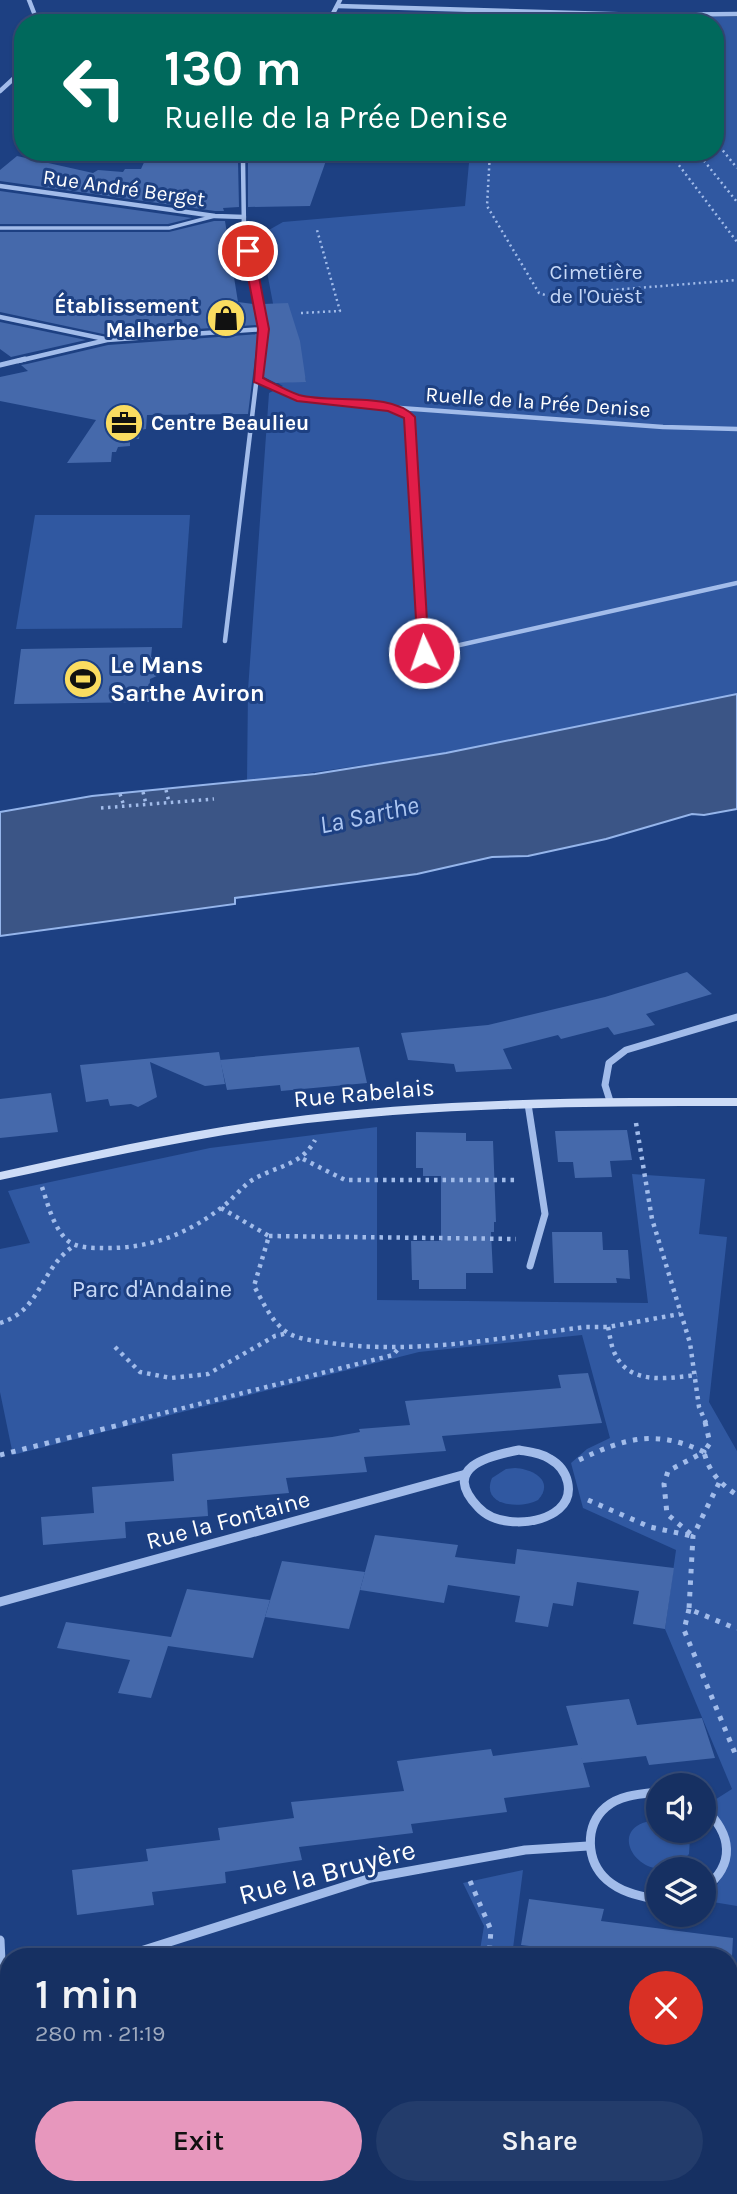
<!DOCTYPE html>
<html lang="en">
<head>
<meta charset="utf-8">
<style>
	:root { --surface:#163062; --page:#233c6b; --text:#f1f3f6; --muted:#9ea9be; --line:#354b77; --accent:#e797bd }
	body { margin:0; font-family:Karla,sans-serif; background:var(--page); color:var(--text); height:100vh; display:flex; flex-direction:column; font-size:26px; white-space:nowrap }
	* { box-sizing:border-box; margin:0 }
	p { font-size:23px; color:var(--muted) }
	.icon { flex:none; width:38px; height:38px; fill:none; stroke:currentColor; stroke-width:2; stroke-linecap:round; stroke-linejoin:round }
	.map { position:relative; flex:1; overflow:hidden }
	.details { position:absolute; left:0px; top:1948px; width:738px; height:247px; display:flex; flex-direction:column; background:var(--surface); border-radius:28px 28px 0 0; box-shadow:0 2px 5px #0004,0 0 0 2px var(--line) }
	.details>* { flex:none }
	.top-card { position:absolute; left:14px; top:14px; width:710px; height:147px; border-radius:28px; box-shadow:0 2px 5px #0004,0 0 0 2px var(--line); background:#00695c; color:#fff; overflow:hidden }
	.buttons { position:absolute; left:646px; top:1773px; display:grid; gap:14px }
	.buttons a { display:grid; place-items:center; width:70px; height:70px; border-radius:50%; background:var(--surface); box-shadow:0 2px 5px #0004,0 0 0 2px var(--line); font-size:35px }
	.pin { position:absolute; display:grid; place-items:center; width:60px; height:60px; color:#fff; margin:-30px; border:4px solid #fff; border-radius:50%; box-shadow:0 2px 7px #0007 }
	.me { position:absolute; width:77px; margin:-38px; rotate:357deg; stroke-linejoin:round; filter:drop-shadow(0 0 5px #0008) }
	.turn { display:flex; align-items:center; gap:24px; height:147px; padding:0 35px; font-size:32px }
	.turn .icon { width:91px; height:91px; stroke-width:2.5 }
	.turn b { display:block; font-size:49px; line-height:60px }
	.round { display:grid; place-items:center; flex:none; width:74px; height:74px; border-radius:37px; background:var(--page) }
	.headline { display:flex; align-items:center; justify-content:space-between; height:119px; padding:0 35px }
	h1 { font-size:42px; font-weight:600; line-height:52px }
	.button { display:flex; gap:14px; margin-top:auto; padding:14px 35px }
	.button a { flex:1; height:80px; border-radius:42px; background:var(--accent); color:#111; font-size:28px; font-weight:600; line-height:80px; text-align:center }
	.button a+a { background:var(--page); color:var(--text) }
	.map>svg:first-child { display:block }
</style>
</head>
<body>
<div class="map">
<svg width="737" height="2194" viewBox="0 0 737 2194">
	<rect width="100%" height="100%" fill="#1d4082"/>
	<g fill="#3058a1">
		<path d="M483,14L737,17V694L446,753L247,782L248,690L269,393L283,386L278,383L306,381L305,377L272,378L275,314L260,235L283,222L465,206L470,152H716V23H482Z"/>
		<path d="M35,515H190L182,628L16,629Z"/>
		<path d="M377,1127V1300L648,1303L632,1174L705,1179L699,1234L727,1237L709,1402L737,1451V1906L707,1901C737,1854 737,1851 710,1803L732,1789L665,1629L676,1550L583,1508L571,1463L587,1449L610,1438L582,1335L419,1352L13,1455L0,1392V1249L30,1243L8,1191L210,1148Z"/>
		<path d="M515,1468C533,1469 555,1481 538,1500C522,1509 480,1507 492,1478L506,1469Z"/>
		<path d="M658,1820V1830L684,1831L690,1838L689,1854C650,1900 594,1824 658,1820Z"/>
		<path d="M523,1870L512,1956H479L484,1926L463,1883Z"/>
		<path d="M730,2057L737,2058V2194H719L717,2186H730Z"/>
	</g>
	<path fill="#3b5586" stroke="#95b5eb" stroke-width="2" d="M737,694V809L704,815L692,814L606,839L528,856L492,857L417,874L235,898V904L0,936V812L92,796L315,774L446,753Z"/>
	<g fill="#4569ab">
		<path d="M199,152H242L238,161L239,207L223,208L224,211H215L0,181V170L17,156L93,173L98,170L123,172L125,169H141L146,158L195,159Z"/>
		<path d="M253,152H323L322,155H328L310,206L248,207V162Z"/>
		<path d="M0,191L192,218L168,224H0Z"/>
		<path d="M214,221H225L238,302L253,304L257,325L108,335L0,312V232H169Z"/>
		<path d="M288,303L300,341L306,382L276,383L262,376L268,329L263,304Z"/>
		<path d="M0,322L86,340L11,357L0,349Z"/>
		<path d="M258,334L248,414L147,415L146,429L140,430L139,439H130V446L118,447L116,452H112L111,462L67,463L96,420L0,401V377L28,371L21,365L27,364L108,345Z"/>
		<path d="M152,647L151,657L175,668L150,679L149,702L14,704L21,649Z"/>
		<path d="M687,972L712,994L646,1014L655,1025L614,1035L608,1027L561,1039L558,1035L503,1049L512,1069L456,1072L454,1064L408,1060L401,1033L488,1025L605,997Z"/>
		<path d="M359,1047L367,1083L281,1091L280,1085L227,1090L220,1060Z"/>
		<path d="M219,1052L225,1084L205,1086L150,1062L157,1097L138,1107L131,1104L110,1106L108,1099L86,1102L80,1065Z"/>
		<path d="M51,1093L58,1132L0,1138V1099Z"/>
		<path d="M627,1130L632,1160L610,1161L612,1177L575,1178L573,1162H558L555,1131Z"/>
		<path d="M416,1132L466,1133V1141H493L496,1222H494V1232H491L493,1273H466V1289H419V1280H412L411,1241H441V1176H423V1168H416Z"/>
		<path d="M552,1232H602L603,1250H628L630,1279L616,1278L617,1283H554Z"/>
		<path d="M588,1373L602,1423L442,1436L446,1451L364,1457L367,1472L286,1478L289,1493L207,1500L208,1516L125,1522L126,1538L43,1545L41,1517L94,1513L92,1487L174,1481L172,1454L332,1437L360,1432L359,1429L410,1425L405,1401L561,1388L558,1375Z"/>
		<path d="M375,1535L458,1545L455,1557L515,1564L517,1549L674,1568L665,1629L633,1624L639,1591L577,1582L573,1606L553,1603L548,1627L515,1622L520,1596L448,1585L444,1603L360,1590Z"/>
		<path d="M282,1561L365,1572L349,1629L265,1617Z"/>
		<path d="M187,1589L270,1600L253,1658L168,1646L151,1698L118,1693L130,1660L57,1648L66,1622L171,1637Z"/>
		<path d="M629,1699L637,1725L702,1718L715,1758L649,1765L646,1756L583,1763L578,1746L590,1787L504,1798L507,1812L411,1824L413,1833L299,1847L302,1860L225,1872L226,1883L152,1892L154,1905L77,1915L72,1870L148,1861L146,1849L220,1840L218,1828L294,1818L291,1802L404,1791L397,1761L491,1749L493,1756L578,1745L566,1706Z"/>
		<path d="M529,1899L604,1909L601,1921L733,1938L732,1956H597V1954L521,1945Z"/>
	</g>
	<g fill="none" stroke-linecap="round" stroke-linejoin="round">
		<g stroke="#a2bcea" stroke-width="2.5" stroke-dasharray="2 3.5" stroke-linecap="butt">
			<path d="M716,142L737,168"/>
			<path d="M490,152L487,206L539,293L561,300"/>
			<path d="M669,152L737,242"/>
			<path d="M697,152L737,202"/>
			<path d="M596,297L612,290L737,280"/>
			<path d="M301,313L340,311L317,230"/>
		</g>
		<g stroke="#a2bcea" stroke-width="3.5" stroke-dasharray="2.5 4.5" stroke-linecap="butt">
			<path d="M166,790L169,802"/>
			<path d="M143,792L146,804"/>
			<path d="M120,794L124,806"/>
			<path d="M101,808L214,799"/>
		</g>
		<g stroke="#a2bcea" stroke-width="4.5" stroke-dasharray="3.5 5" stroke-linecap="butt">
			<path d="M636,1123L652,1219L690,1343L699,1407L706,1423"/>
			<path d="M303,1159L345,1180H518"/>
			<path d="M42,1187C48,1204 53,1227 67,1240C76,1248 91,1248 103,1248C150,1249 189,1234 226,1204C234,1197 241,1189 249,1182C273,1166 301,1167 315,1140"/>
			<path d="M221,1208L269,1236L254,1286C263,1302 272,1323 288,1333C300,1340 317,1341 330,1343C415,1355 500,1338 585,1327H608L680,1314"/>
			<path d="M269,1236L516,1239"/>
			<path d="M0,1323C42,1310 39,1269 75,1245"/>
			<path d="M608,1327C610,1336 611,1346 615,1354C630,1386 669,1378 697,1375"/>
			<path d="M115,1347L140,1372L171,1378L208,1374L275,1336L288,1333"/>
			<path d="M124,1423L393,1355L398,1349"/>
		</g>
		<g stroke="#a2bcea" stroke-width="5" stroke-dasharray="4.5 7" stroke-linecap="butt">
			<path d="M705,1422L710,1443L704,1452C709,1472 720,1484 737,1495"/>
			<path d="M0,1455L131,1422"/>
			<path d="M579,1460C625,1438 656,1429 704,1452L668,1471L664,1484L667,1514L693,1536"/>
			<path d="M719,1483L693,1536L689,1609L737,1629"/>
			<path d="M588,1500L650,1527L692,1536"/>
			<path d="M689,1609L684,1630L737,1758"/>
			<path d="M470,1881L491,1930L489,1956"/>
			<path d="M730,2071L737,2072"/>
			<path d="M508,2186L509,2194"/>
		</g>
		<g stroke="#a2bcea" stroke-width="3.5">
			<path d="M0,228H169L215,216"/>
			<path d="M259,361L263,329"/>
		</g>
		<g stroke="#a2bcea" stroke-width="4.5">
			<path d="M258,380L297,398L390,407"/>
			<path d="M388,407L405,412L411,422L424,653L737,583"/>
			<path d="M400,408L663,427L737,429"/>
			<path d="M225,641L259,359"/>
		</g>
		<g stroke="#a2bcea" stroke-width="4.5">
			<path d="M29,0L38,23"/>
			<path d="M338,6L644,15L737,14"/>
			<path d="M328,23L340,0"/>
			<path d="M0,91L23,70"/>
			<path d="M0,186L215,216L244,217"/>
			<path d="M0,317L105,339"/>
			<path d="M18,361L107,340L263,329L244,229L243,161L248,152"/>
		</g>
		<path stroke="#a2bcea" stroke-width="5" d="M0,365L25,359"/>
		<g stroke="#a2bcea" stroke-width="7">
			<path d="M610,1101L605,1085L609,1063L626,1050L737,1017"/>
			<path d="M528,1104L545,1214L530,1266"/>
		</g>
		<g stroke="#a2bcea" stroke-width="9">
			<path d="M519,1450C530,1452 541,1453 550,1459C568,1469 576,1494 559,1509C539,1526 496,1527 478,1507C441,1468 487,1456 519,1450Z"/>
			<path d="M0,1602L466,1474"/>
			<path d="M658,1792C640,1794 620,1795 606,1807C584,1826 586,1861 607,1880C622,1893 640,1896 658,1900"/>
			<path d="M704,1808C732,1834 736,1864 704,1889"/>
			<path d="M0,1940L9,2131"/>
			<path d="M125,1956L371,1878L525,1850L588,1846"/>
			<path d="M11,2186V2194"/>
		</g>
		<path fill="#cddcf7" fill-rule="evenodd" d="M632,1098H737V1106C583,1106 429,1107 276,1127C183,1140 92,1160 0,1180V1172C92,1152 184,1131 277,1119C395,1103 514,1099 632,1098Z"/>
	</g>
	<path fill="#e11d48" stroke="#92132f" stroke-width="2" d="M248,248L254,251L269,329L263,378C275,384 287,391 299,395C331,404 392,391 415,417L429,655H420L418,653L404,418L388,411L297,401L254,382L258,329L243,251Z"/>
	<defs>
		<g id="shop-disc" transform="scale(2.0125)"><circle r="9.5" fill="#fadc60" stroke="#1d4082"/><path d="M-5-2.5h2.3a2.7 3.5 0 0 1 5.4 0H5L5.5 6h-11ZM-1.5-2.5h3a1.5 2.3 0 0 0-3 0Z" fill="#111"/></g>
		<g id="office-disc" transform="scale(2.0125)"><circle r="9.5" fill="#fadc60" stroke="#1d4082"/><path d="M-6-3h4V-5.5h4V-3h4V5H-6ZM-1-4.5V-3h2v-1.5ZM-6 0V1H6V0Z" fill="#111"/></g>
		<g id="stadium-disc" transform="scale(2.0125)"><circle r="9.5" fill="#fadc60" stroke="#1d4082"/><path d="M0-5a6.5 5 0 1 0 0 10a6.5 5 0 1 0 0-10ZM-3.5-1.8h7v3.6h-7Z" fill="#111"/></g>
	</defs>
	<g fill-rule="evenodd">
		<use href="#shop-disc" x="226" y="318"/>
		<use href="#office-disc" x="124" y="423"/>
		<use href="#stadium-disc" x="83" y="679"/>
	</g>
	<g text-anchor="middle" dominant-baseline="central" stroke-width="6" stroke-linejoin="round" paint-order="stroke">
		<g font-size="21" fill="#fff" stroke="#1d4082">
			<text transform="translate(124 188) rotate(8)">Rue André Berget</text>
			<text transform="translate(538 402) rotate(4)">Ruelle de la Prée Denise</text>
		</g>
		<g font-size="21" fill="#c6d8f7" stroke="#1d4082">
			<text x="596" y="272">Cimetière<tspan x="596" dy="24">de l'Ouest</tspan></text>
		</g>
		<g font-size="21" font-weight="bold" fill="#fff" stroke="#1d4082" text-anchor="end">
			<text x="199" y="306">Établissement<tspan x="199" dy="24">Malherbe</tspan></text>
			<text x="151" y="423" text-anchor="start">Centre Beaulieu</text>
		</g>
		<g font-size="24" font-weight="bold" fill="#fff" stroke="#1d4082" text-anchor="start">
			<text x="110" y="665">Le Mans<tspan x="110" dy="28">Sarthe Aviron</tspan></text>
		</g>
		<g font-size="24" fill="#fff" stroke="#1d4082">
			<text transform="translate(364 1093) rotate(-5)">Rue Rabelais</text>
			<text transform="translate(228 1520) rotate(-15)">Rue la Fontaine</text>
		</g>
		<g font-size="24" fill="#c6d8f7" stroke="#1d4082">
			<text x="152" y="1289">Parc d'Andaine</text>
		</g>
		<g font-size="26" font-style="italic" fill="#adc6f1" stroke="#1d4082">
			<text transform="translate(369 815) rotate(-12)">La Sarthe</text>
		</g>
		<g font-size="28" fill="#fff" stroke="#1d4082">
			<text transform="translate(327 1872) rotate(-15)">Rue la Bruyère</text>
		</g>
	</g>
</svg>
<div class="buttons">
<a><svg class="icon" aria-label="sound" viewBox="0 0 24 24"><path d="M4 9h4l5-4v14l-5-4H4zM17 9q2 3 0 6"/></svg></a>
<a><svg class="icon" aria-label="layers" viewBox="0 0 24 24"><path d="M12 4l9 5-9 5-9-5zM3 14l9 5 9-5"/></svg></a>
</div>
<div class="pin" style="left:248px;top:251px;background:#d93025"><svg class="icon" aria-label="arrive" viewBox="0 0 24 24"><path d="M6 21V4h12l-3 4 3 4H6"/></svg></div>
<svg class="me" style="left:424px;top:653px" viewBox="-20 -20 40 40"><circle r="17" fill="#e11d48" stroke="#fff" stroke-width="3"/><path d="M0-11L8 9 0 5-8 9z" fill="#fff"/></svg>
<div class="top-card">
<div class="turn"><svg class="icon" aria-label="left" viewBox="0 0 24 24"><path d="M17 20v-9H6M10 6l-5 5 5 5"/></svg><div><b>130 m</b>Ruelle de la Prée Denise</div></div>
</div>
<section class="details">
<div class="headline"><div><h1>1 min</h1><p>280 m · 21:19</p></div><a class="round" style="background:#d93025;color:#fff"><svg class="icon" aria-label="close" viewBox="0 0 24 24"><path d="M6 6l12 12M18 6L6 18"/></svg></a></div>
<div class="button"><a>Exit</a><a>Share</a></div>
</section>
</div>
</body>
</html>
